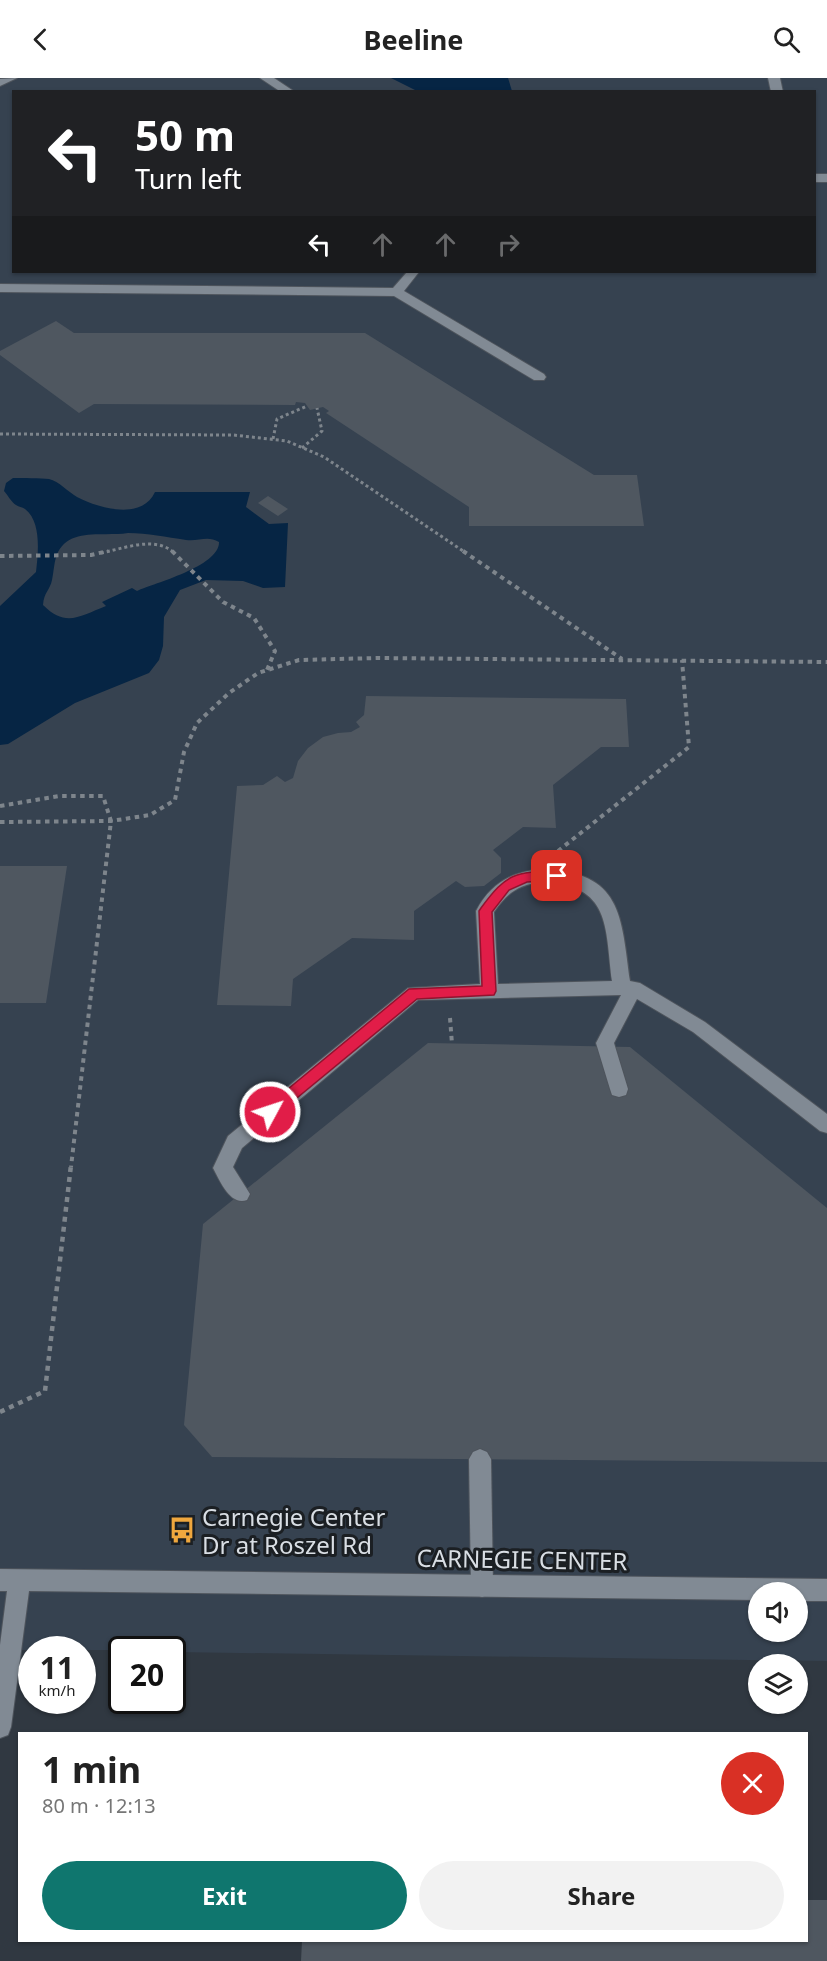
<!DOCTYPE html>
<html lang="en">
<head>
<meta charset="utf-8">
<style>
	:root { --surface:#fff; --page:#f2f2f2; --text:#222; --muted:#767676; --accent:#0f766e }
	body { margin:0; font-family:"Noto Sans",sans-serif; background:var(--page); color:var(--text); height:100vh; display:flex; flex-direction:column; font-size:22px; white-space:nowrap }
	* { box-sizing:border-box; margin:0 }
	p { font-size:20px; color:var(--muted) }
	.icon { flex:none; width:33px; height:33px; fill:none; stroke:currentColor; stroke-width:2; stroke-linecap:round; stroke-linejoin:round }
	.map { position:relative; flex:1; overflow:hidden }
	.sheet { position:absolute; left:18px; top:1654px; width:790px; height:210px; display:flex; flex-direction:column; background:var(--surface); border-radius:0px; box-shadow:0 2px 4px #0004 }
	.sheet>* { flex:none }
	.banner { position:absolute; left:12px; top:12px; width:804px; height:183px; border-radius:0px; box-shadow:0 2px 4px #0004; background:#202124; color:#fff; overflow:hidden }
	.controls { position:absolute; left:748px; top:1504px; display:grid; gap:12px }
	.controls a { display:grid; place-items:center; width:60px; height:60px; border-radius:50%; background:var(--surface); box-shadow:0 2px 4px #0004; font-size:30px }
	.speed { position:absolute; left:18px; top:1558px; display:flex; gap:12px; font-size:30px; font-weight:700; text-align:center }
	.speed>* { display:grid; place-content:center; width:78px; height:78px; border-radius:50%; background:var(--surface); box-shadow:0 2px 4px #0004; line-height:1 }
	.speed small { font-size:15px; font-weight:400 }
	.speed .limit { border:3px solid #111; border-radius:9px; background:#fff; color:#111 }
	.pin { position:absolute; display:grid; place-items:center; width:51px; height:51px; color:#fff; margin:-26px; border-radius:12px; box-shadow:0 3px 9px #0006 }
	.me { position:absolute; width:66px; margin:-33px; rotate:50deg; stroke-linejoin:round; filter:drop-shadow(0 0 4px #0008) }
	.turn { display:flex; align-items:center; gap:21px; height:126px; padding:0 24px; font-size:27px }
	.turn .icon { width:78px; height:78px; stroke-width:2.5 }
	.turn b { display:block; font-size:42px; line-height:51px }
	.lanes { display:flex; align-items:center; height:57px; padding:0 24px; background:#0003; justify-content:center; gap:30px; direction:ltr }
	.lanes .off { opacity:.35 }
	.round { display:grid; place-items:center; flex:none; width:63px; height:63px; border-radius:32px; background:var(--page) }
	.headline { display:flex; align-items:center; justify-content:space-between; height:102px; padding:0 24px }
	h1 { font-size:36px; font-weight:700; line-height:45px }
	.button { display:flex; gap:12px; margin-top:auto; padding:12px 24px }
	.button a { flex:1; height:69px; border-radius:36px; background:var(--accent); color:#fff; font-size:24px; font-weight:700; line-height:69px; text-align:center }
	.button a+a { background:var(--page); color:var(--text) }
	header { display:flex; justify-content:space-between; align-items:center; height:78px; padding:0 24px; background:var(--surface); font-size:27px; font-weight:700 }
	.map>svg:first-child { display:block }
</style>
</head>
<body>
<header><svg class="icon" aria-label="back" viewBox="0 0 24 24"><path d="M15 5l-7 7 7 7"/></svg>Beeline<svg class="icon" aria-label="search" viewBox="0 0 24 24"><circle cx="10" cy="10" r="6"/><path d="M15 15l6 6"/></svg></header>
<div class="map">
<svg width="827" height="1883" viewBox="0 0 827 1883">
	<rect width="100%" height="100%" fill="#303841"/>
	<path fill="#364250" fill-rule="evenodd" d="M0,0H827V1583L173,1574L172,1572H0ZM14,14H814V194H14ZM759,1515H798V1554H759Z"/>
	<g fill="#062544" fill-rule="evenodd">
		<path d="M391,0H508L512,13H417Z"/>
		<path d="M13,400C22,400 41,400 49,401C59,403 68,414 77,419C98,430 142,443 155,414H250L246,429L269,446L288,445L285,509L263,510L243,503L206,502L180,512L164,539L163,568L159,582L149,595L75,625L8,666L0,667V528L36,494C38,476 42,444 25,431C22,429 19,429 16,427C11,424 8,417 4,413L6,405ZM128,455C148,455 166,459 186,462C198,464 207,457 219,464C220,488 155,505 137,513L132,510L102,524L106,528C80,538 66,550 43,527C44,514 50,512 52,502C54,493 54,482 58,474C71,449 104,459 128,455Z"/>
	</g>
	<g fill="#4f5760">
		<path d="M56,243L74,255H365L594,397H637L644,448H469V429L326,335L329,333L323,329L310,332L305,325L296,324L295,327L94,326L79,335L0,277V273Z"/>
		<path d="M268,418L288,431L278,438L258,425Z"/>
		<path d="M366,618L626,621L629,669H601L553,707L556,750L523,749L493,772L501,780V795L484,808L465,809L456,803L414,833V862L352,860L293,901L291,928L217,927L237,708L263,707L277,698L285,704L293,700L298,683L308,670L323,659L338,655L351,654L360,649L356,644L364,637Z"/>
		<path d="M0,788H67L46,925H0Z"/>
		<path d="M428,965L630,969L827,1130V1384L212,1379L184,1347L203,1146Z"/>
		<path d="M807,1822H827V1883H301L302,1863H807Z"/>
	</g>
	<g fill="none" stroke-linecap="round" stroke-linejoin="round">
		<g stroke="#4e545c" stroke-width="2">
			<g id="lane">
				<path d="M768,0H780L783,14H771Z"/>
				<path d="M407,194H419L404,213L544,296L546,299L544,302H534L394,218L0,214V206L393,210Z"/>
				<path d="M542,791C622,794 621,837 630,903L640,905L705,944L827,1036V1055L820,1053L693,954L637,921L614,965L628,1011L626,1017L619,1019L612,1017L610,1011L596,965L621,917L418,922L242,1070L233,1089L250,1116L247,1122C230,1128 220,1103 213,1090L228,1058L408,910L480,906L476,833C491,805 511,794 542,791ZM542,804C611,807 605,848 612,903L498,906L494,834C507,815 518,807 542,804Z"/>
				<path d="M480,1371L487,1374L491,1381L493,1508L490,1516L482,1519L474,1516L471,1508L469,1381L473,1374Z"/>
			</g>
		</g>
		<g stroke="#4e545c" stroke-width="2">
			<g id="street">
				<path d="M17,0L0,8V1Z"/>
				<path d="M260,0H274L295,14H281Z"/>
				<rect x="814" y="96" width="13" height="8"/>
				<path d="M0,1491L827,1501V1523H798V1515H759V1522L29,1513L11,1649L8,1657L0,1660V1567L7,1513H0Z"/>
			</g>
		</g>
		<g stroke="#7e858c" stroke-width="3" stroke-dasharray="3 3" stroke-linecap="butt">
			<path d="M0,356L233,357L287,363L324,379L466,475"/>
			<path d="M273,361L277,341L307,328"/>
			<path d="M302,370L322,353L317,330"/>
			<path d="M101,475C122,471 156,457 174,475"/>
		</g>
		<g stroke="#7e858c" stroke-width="4" stroke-dasharray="4.5 4.5" stroke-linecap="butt">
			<path d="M172,473L223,524L254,540L275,573L267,592"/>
			<path d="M463,473L622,581"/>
			<path d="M0,478L91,477L108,473"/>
			<path d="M0,728L59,718H103L111,743L71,1089"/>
			<path d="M0,744L111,743L150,737L175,722L184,674L197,645L229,615L258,595L299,582L377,580L827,584"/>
			<path d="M558,773L689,669L682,582"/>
			<path d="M450,940L452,966"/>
		</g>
		<path stroke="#7e858c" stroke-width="4.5" stroke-dasharray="5 5" stroke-linecap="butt" d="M0,1334L45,1313L71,1087"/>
		<use href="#lane" fill="#818a94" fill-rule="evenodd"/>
		<use href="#street" fill="#818a94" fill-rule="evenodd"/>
	</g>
	<path fill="#e11d48" stroke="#92132f" stroke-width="1.5" d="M557,793L562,795L563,798L562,802L527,804L509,812L492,834L496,913L494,917L417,921L275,1038H265L263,1034L265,1030L409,911L482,908L479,833L481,830C507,795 514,794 557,793Z"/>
	<defs>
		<g id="bus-bare" transform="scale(2.07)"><path d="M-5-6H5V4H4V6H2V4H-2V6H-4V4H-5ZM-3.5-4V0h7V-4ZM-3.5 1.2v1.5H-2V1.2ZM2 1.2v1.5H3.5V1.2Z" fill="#efa73e" stroke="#1b1f23" stroke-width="2.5" paint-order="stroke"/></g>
	</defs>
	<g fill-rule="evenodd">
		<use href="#bus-bare" x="182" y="1452"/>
	</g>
	<g text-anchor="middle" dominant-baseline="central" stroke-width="6" stroke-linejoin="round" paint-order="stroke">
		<g font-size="24" fill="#d9dee4" stroke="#1b1f23" text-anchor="start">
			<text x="202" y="1438">Carnegie Center<tspan x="202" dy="28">Dr at Roszel Rd</tspan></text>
		</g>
		<g font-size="24" fill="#d9dee4" stroke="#1b1f23">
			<text transform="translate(522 1481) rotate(1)">CARNEGIE CENTER</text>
		</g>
	</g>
</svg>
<div class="controls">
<a><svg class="icon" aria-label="sound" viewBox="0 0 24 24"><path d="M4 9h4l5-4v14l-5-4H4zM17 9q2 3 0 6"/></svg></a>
<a><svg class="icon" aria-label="layers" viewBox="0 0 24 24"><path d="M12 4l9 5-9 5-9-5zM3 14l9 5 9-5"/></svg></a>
</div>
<div class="speed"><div>11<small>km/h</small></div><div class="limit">20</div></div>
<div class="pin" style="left:557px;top:798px;background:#d93025"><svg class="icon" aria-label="arrive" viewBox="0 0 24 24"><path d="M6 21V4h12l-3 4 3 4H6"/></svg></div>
<svg class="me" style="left:270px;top:1034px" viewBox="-20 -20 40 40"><circle r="17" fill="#e11d48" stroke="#fff" stroke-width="3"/><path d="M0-11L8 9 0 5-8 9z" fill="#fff"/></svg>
<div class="banner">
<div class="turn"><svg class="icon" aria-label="left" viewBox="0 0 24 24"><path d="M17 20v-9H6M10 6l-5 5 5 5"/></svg><div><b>50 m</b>Turn left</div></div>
<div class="lanes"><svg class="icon" aria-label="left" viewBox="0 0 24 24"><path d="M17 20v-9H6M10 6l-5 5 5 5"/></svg><svg class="icon off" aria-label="ahead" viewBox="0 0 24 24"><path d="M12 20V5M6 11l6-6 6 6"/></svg><svg class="icon off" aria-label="ahead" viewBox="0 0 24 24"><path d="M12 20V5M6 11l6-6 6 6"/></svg><svg class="icon off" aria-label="right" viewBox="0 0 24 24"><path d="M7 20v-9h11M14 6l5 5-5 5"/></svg></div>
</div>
<section class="sheet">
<div class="headline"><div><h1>1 min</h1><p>80 m · 12:13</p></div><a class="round" style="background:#d93025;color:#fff"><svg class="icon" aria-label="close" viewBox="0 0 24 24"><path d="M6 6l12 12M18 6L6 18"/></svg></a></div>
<div class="button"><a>Exit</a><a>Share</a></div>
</section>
</div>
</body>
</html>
